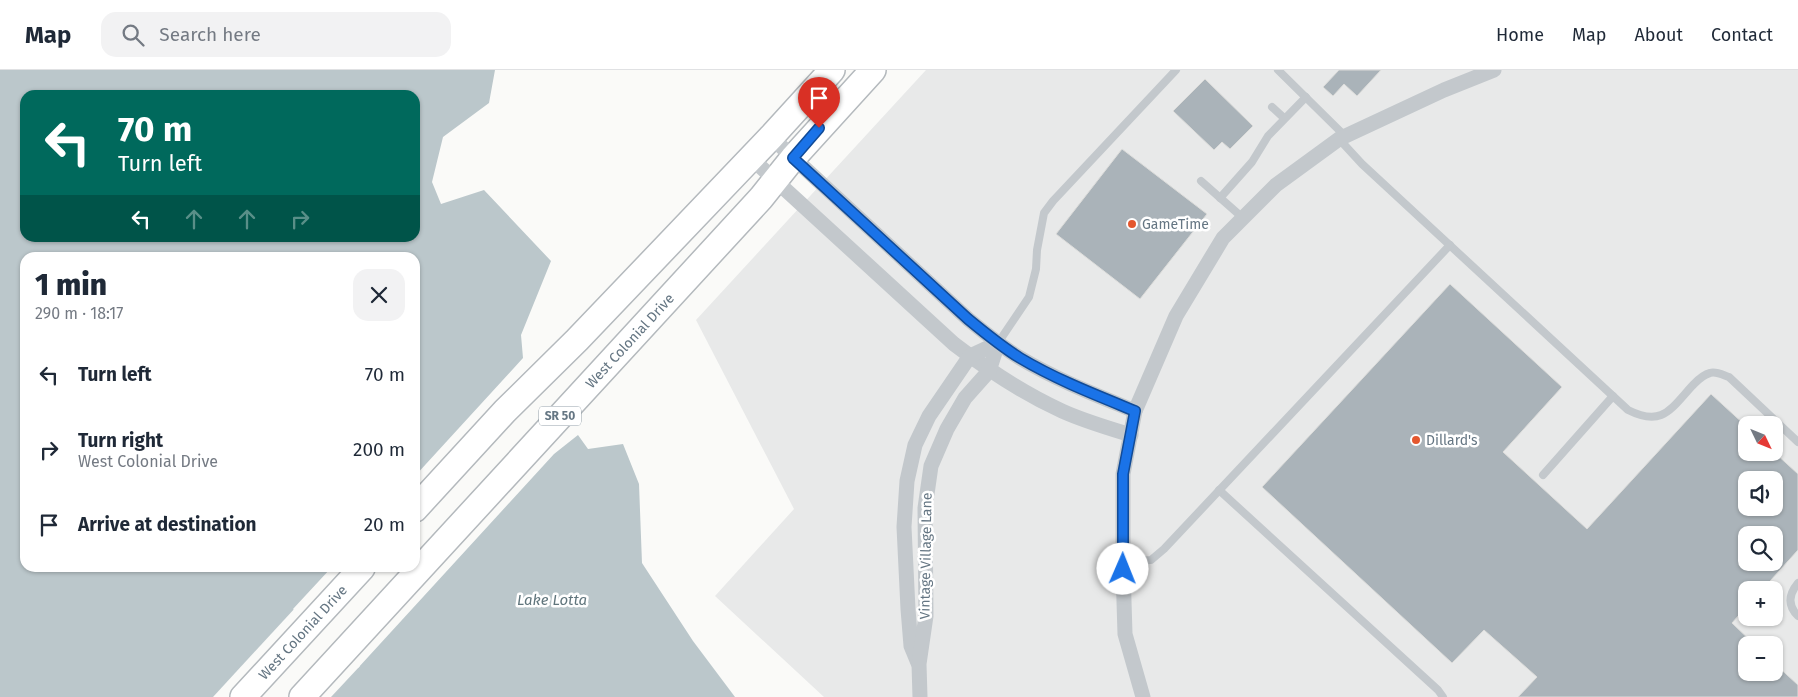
<!DOCTYPE html>
<html lang="en">
<head>
<meta charset="utf-8">
<style>
	:root { --surface:#fff; --page:#f2f2f3; --text:#1f2937; --muted:#747a83; --line:#e0e1e3 }
	body { margin:0; font-family:"Fira Sans",sans-serif; background:var(--page); color:var(--text); height:100vh; display:flex; flex-direction:column; font-size:19px; white-space:nowrap }
	* { box-sizing:border-box; margin:0 }
	p { font-size:16px; color:var(--muted) }
	.icon { flex:none; width:28px; height:28px; fill:none; stroke:currentColor; stroke-width:2; stroke-linecap:round; stroke-linejoin:round }
	.map { position:relative; flex:1; overflow:hidden }
	.sheet { position:absolute; left:20px; top:182px; width:400px; height:320px; display:flex; flex-direction:column; background:var(--surface); border-radius:15px; box-shadow:0 1px 4px #0004 }
	.sheet>* { flex:none }
	.guide { position:absolute; left:20px; top:20px; width:400px; height:152px; border-radius:15px; box-shadow:0 1px 4px #0004; background:#00695c; color:#fff; overflow:hidden }
	.needle { width:32px; rotate:133deg }
	.buttons { position:absolute; left:1738px; top:346px; display:grid; gap:10px }
	.buttons a { display:grid; place-items:center; width:45px; height:45px; border-radius:10px; background:var(--surface); box-shadow:0 1px 4px #0004; font-size:25px }
	.pin { position:absolute; display:grid; place-items:center; width:42px; height:42px; color:#fff; margin:-51px -21px; border-radius:50% 50% 50% 0; rotate:-45deg; box-shadow:0 0 5px #0007 }
	.pin .icon { rotate:45deg }
	.me { position:absolute; width:55px; margin:-28px; rotate:1deg; stroke-linejoin:round; filter:drop-shadow(0 0 4px #0008) }
	.turn { display:flex; align-items:center; gap:18px; height:105px; padding:0 15px; font-size:22px }
	.turn .icon { width:65px; height:65px; stroke-width:2.5 }
	.turn b { display:block; font-size:35px; line-height:42px }
	.lanes { display:flex; align-items:center; height:48px; padding:0 15px; background:#0003; justify-content:center; gap:25px; direction:ltr }
	.lanes .off { opacity:.35 }
	.round { display:grid; place-items:center; flex:none; width:52px; height:52px; border-radius:15px; background:var(--page) }
	.summary { display:flex; align-items:center; justify-content:space-between; height:85px; padding:0 15px }
	h1 { font-size:30px; font-weight:800; line-height:38px }
	ul { padding:0; list-style:none }
	li { display:flex; align-items:center; gap:15px; height:75px; padding:0 15px }
	li div { flex:1 }
	li b { display:block; font-size:19px }
	li em { font-style:normal }
	header { display:flex; align-items:center; gap:30px; box-sizing:border-box; height:70px; padding:0 25px; background:var(--surface); border-bottom:1px solid var(--line) }
	header strong { font-size:24px }
	nav { display:flex; gap:28px; margin-inline-start:auto; font-size:18px }
	.search { width:350px; height:45px; background:var(--page); display:flex; align-items:center; gap:12px; box-sizing:border-box; padding:0 18px; border-radius:15px; color:var(--muted); font-size:19px }
	.map>svg:first-child { display:block }
</style>
</head>
<body>
<header>
<strong>Map</strong>
<div class="search"><svg class="icon" aria-label="search" viewBox="0 0 24 24"><circle cx="10" cy="10" r="6"/><path d="M15 15l6 6"/></svg>Search here</div>
<nav><a>Home</a><a>Map</a><a>About</a><a>Contact</a></nav>
</header>
<div class="map">
<svg width="1798" height="627" viewBox="0 0 1798 627">
	<rect width="100%" height="100%" fill="#fafaf8"/>
	<path fill="#e8e9e9" fill-rule="evenodd" d="M926,0H1798V627H824L715,526L794,439L696,250ZM1746,355H1774V382H1746ZM1746,410H1774V438H1746ZM1746,465H1774V492H1746ZM1746,520H1774V548H1746ZM1746,575H1774V602H1746Z"/>
	<path fill="#bbc7cb" fill-rule="evenodd" d="M0,0H495L489,33L443,67L432,112L441,134L484,120L551,191L521,265L523,288L415,406V188H25V498H331L293,539L358,598L554,384L578,365L588,379L623,374L639,414L642,493L693,571L735,627H0ZM25,25H415V168H25Z"/>
	<path fill="#fafaf8" d="M296,537L360,596L331,627H213Z"/>
	<g fill="#aab3b9" stroke="#dcdcda" fill-rule="evenodd">
		<path d="M1339,0H1381L1357,26L1344,14L1333,26L1323,17Z"/>
		<path d="M1205,9L1253,56L1230,79L1222,72L1214,80L1173,41Z"/>
		<path d="M1122,79L1207,144L1140,229L1056,164Z"/>
		<path d="M1450,214L1562,317L1503,382L1587,459L1711,324L1746,356V382H1774L1798,404V480L1762,520H1746V537L1732,553L1755,575H1746V602H1774V593L1798,615V627H1518L1537,607L1484,560L1452,593L1262,417ZM1746,410H1774V438H1746ZM1746,465H1774V492H1746Z"/>
	</g>
	<g fill="none" stroke-linecap="round" stroke-linejoin="round">
		<g stroke="#b4b9bd" stroke-width="28">
			<g id="trunk">
				<path d="M415,439L505,341L577,270L771,67L832,0"/>
				<path id="s1" d="M243,627L362,498"/>
				<path id="s2" d="M302,627L761,128L793,88L873,0"/>
			</g>
		</g>
		<g stroke="#c3c8cc" stroke-width="8">
			<path d="M1278,0L1345,66"/>
			<path d="M1272,37L1284,48"/>
			<path d="M1339,69L1362,94L1628,340C1662,357 1670,340 1692,316C1697,311 1702,305 1710,303C1716,301 1723,305 1729,307L1798,372"/>
			<path d="M1201,111L1243,148"/>
			<path d="M1220,128L1252,92L1268,66L1306,27"/>
			<path d="M998,273L1029,227L1036,199L1037,180L1044,143L1053,131L1176,0"/>
			<path d="M1543,405L1613,326"/>
			<path d="M1219,420L1438,620L1443,627"/>
			<path d="M1123,491L1151,490L1164,479L1450,175"/>
			<path d="M1798,513C1789,524 1787,535 1798,546"/>
		</g>
		<g stroke="#c3c8cc" stroke-width="15">
			<path d="M771,67L968,249C985,263 1002,277 1020,288C1057,310 1096,325 1135,341"/>
			<path d="M751,88L954,274C988,300 1023,323 1062,341C1084,351 1108,358 1131,365"/>
			<path d="M918,593L911,576L908,539L904,457L907,411L915,375L929,346L970,286L998,273"/>
			<path d="M920,627L919,594L926,546L925,438L931,396L947,359L965,328L989,301L998,273"/>
			<path d="M1143,627L1125,564L1123,499V404L1135,341L1176,246L1223,168L1276,115L1339,69L1444,20L1494,0"/>
		</g>
		<use href="#trunk" stroke="#fff" stroke-width="25"/>
	</g>
	<g fill="none" stroke-linecap="round" stroke-linejoin="round">
		<g stroke="#114b97" stroke-width="12">
			<path id="route" d="M819,58L793,88L968,249C985,263 1002,277 1020,288C1057,310 1096,325 1135,341L1123,404V499"/>
		</g>
		<use href="#route" stroke="#1a73e8" stroke-width="9"/>
	</g>
	<g fill="#e4572e" stroke="#fff" stroke-width="2">
		<circle cx="1132" cy="154" r="5"/>
		<circle cx="1416" cy="370" r="5"/>
	</g>
	<g text-anchor="middle" dominant-baseline="central" stroke-width="5" stroke-linejoin="round" paint-order="stroke">
		<rect fill="#fff" stroke="#939fa8" stroke-width="1" x="539" y="336.5" width="42" height="19" rx="4"/>
		<g font-size="12" font-weight="bold" fill="#657683">
			<text x="560" y="346">SR 50</text>
		</g>
		<g font-size="14" fill="#657683" stroke="#fff" text-anchor="start">
			<text x="1142" y="154">GameTime</text>
			<text x="1426" y="370">Dillard's</text>
		</g>
		<g font-size="14" fill="#657683" stroke="#fff">
			<text stroke="none"><textPath href="#s2" startOffset="484">West Colonial Drive</textPath></text>
			<text transform="translate(926 486) rotate(-89)">Vintage Village Lane</text>
			<text stroke="none"><textPath href="#s1" startOffset="88">West Colonial Drive</textPath></text>
		</g>
		<g font-size="15" font-style="italic" fill="#60757c" stroke="#fff">
			<text x="552" y="530">Lake Lotta</text>
		</g>
	</g>
</svg>
<div class="buttons">
<a><svg class="needle" viewBox="-14 -14 28 28"><path d="M0-13l5 13h-10z" fill="#e53935"/><path d="M0 13l5-13h-10z" fill="#747a83"/></svg></a>
<a><svg class="icon" aria-label="sound" viewBox="0 0 24 24"><path d="M4 9h4l5-4v14l-5-4H4zM17 9q2 3 0 6"/></svg></a>
<a><svg class="icon" aria-label="search" viewBox="0 0 24 24"><circle cx="10" cy="10" r="6"/><path d="M15 15l6 6"/></svg></a>
<a>+</a>
<a>−</a>
</div>
<div class="pin" style="left:819px;top:58px;background:#d93025"><svg class="icon" aria-label="arrive" viewBox="0 0 24 24"><path d="M6 21V4h12l-3 4 3 4H6"/></svg></div>
<svg class="me" style="left:1123px;top:499px" viewBox="-20 -20 40 40"><circle r="19" fill="#fff"/><path d="M0-13L10 11 0 6-10 11z" fill="#1a73e8"/></svg>
<div class="guide">
<div class="turn"><svg class="icon" aria-label="left" viewBox="0 0 24 24"><path d="M17 20v-9H6M10 6l-5 5 5 5"/></svg><div><b>70 m</b>Turn left</div></div>
<div class="lanes"><svg class="icon" aria-label="left" viewBox="0 0 24 24"><path d="M17 20v-9H6M10 6l-5 5 5 5"/></svg><svg class="icon off" aria-label="ahead" viewBox="0 0 24 24"><path d="M12 20V5M6 11l6-6 6 6"/></svg><svg class="icon off" aria-label="ahead" viewBox="0 0 24 24"><path d="M12 20V5M6 11l6-6 6 6"/></svg><svg class="icon off" aria-label="right" viewBox="0 0 24 24"><path d="M7 20v-9h11M14 6l5 5-5 5"/></svg></div>
</div>
<section class="sheet">
<div class="summary"><div><h1>1 min</h1><p>290 m · 18:17</p></div><a class="round"><svg class="icon" aria-label="close" viewBox="0 0 24 24"><path d="M6 6l12 12M18 6L6 18"/></svg></a></div>
<ul>
<li><svg class="icon" aria-label="left" viewBox="0 0 24 24"><path d="M17 20v-9H6M10 6l-5 5 5 5"/></svg><div><b>Turn left</b></div><em>70 m</em></li>
<li><svg class="icon" aria-label="right" viewBox="0 0 24 24"><path d="M7 20v-9h11M14 6l5 5-5 5"/></svg><div><b>Turn right</b><p>West Colonial Drive</p></div><em>200 m</em></li>
<li><svg class="icon" aria-label="arrive" viewBox="0 0 24 24"><path d="M6 21V4h12l-3 4 3 4H6"/></svg><div><b>Arrive at destination</b></div><em>20 m</em></li>
</ul>
</section>
</div>
</body>
</html>
